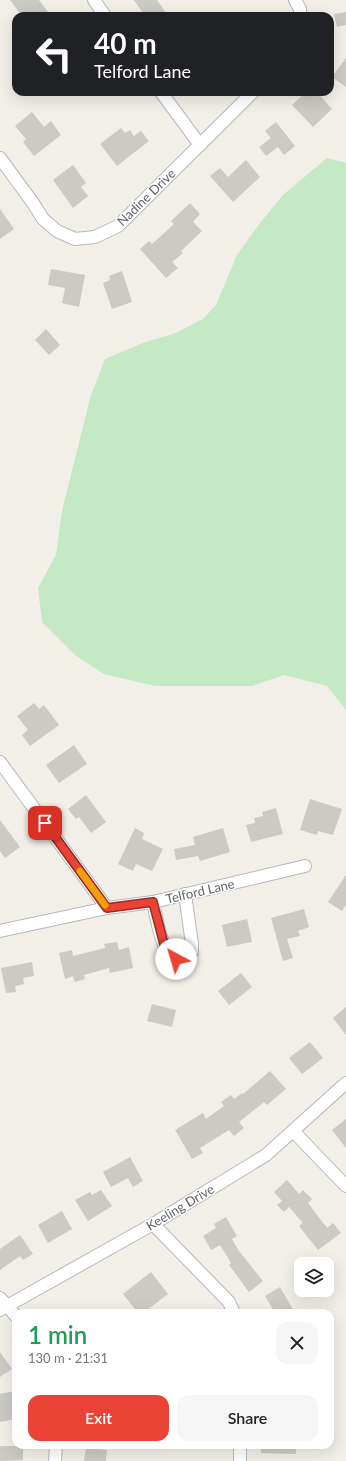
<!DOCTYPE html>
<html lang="en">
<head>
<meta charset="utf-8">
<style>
	:root { --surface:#fff; --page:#f6f6f6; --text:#222; --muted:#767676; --accent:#ea4335 }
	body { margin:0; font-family:Lato,sans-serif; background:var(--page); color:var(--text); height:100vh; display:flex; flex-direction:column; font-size:15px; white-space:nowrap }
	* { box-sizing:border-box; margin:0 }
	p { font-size:13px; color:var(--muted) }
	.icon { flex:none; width:22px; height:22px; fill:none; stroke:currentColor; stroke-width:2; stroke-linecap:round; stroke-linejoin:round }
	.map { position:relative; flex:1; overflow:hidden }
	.sheet { position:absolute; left:12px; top:1309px; width:322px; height:140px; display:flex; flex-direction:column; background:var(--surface); border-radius:12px; box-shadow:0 4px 16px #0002 }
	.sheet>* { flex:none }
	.hud { position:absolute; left:12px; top:12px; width:322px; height:84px; border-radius:12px; box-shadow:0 4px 16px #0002; background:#202124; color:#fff; overflow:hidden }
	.tools { position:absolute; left:294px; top:1257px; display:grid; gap:8px }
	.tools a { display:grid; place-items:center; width:40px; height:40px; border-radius:8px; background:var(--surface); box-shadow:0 4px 16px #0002; font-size:20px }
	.pin { position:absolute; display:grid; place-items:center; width:34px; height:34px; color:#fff; margin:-17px; border-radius:8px; box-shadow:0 2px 6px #0006 }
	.me { position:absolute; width:44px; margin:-22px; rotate:321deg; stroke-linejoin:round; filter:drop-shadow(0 0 3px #0008) }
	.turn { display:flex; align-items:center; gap:14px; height:84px; padding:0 16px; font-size:18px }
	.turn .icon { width:52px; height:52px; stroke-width:2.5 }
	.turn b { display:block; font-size:28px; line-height:34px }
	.round { display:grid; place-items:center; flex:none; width:42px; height:42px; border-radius:12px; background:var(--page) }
	.overview { display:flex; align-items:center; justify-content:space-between; height:68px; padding:0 16px }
	h1 { font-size:24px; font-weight:600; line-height:30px; color:#1e9e55 }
	.primary-button { display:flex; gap:8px; margin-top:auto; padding:8px 16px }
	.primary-button a { flex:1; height:46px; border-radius:12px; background:var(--accent); color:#fff; font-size:16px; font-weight:600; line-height:46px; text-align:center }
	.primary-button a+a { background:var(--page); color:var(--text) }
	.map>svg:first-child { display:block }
</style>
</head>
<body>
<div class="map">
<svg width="346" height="1461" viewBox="0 0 346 1461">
	<rect width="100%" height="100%" fill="#f1efe8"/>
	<path fill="#c5e8c5" d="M327,158L346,163V710L327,686L284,675L252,686H155L104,674L75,655L42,622L38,588L56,555L62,511L91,395L105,359L143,343L176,333L203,319L216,305L237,255L260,223L283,195Z"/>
	<g fill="#cccac5">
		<path d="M10,0H39L51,16H32L28,12L22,16Z"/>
		<path d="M134,0H157L168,16H145Z"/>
		<path d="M346,12V25L337,27L334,14Z"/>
		<path d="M346,58V87L332,77Z"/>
		<path d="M306,92H317L332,109L313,127L292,105Z"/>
		<path d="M32,112L44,127L51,121L61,135L34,156L23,142L26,139L15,126Z"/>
		<path d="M276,122L295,146L284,155L278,147L266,156L259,147L271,138L265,131Z"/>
		<path d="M121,128L125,133L130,130L134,136L141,131L149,141L117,166L100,144Z"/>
		<path d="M246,160L260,177L233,202L210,176L220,168L228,177Z"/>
		<path d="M73,165L86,183L81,187L88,196L73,208L53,180Z"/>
		<path d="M190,203L200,214L193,222L202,231L181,251L183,253L172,262L178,268L166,278L140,249L149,241L152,244L174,224L171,221Z"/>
		<path d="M0,209L14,229L0,239Z"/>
		<path d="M51,269L85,275L79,307L62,303L65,288L48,285Z"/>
		<path d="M122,271L132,302L112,309L103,283L110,280L109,276Z"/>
		<path d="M46,329L60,345L49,355L35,340Z"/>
		<path d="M34,703L39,709L44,705L59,725L30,746L22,735L28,730L17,716Z"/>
		<path d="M74,745L87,764L59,783L46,765Z"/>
		<path d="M86,795L106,822L91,833L79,817L76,819L68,809Z"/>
		<path d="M310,799L342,809L333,835L318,831L317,835L300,830Z"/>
		<path d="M276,808L283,834L251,842L246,825L255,823L254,818L263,816L262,812Z"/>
		<path d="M0,820L20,847L5,858L0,851Z"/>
		<path d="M135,828L144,833L142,839L163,849L152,871L136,864L133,871L118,864Z"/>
		<path d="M223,828L230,852L200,861L198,856L176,860L174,849L195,845L193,837Z"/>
		<path d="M346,875V905L342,911L328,902Z"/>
		<path d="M304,909L309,927L298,931L300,936L287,939L293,958L283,961L271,918Z"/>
		<path d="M247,919L252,942L227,947L222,925Z"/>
		<path d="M117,942L119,950L129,947L133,968L110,973L109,968L84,975L85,979L75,982L73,976L65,979L59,953L72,950L73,956L105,948L104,944Z"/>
		<path d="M32,962L34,976L23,978L24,984L15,986L16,992L6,993L1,968Z"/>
		<path d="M241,973L252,987L229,1005L218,991Z"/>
		<path d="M152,1004L176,1010L172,1027L147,1021Z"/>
		<path d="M346,1007V1035L333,1018Z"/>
		<path d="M310,1042L323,1058L302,1074L289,1058Z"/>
		<path d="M270,1071L286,1089L267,1105L264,1102L239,1122L244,1128L234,1136L229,1130L200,1148L203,1153L192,1159L175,1130L203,1113L206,1119L224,1106L221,1102L231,1095L234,1099L242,1093L243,1094Z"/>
		<path d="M346,1119V1148L332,1130Z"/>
		<path d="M130,1157L143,1181L133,1187L128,1178L111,1187L103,1172Z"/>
		<path d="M287,1180L299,1194L303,1190L312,1199L308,1203L327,1228L333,1223L341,1233L318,1250L299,1226L303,1223L289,1207L284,1212L277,1205L282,1201L274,1192Z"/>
		<path d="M101,1190L112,1206L88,1221L75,1200L90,1192L92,1195Z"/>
		<path d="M62,1211L72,1229L48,1243L38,1225Z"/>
		<path d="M226,1217L237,1236L232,1239L239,1251L263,1281L249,1292L229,1265L231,1263L220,1245L211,1250L203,1236L216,1228L214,1224Z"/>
		<path d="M20,1235L33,1254L23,1260L20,1256L0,1270V1249Z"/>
		<path d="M151,1272L168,1294L143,1313H138L123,1294Z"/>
		<path d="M280,1287L295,1313H275L265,1296Z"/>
		<path d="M0,1352L12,1369L0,1377Z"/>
		<path d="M15,1391L16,1419L0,1422V1394Z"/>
		<path d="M261,1445H296V1454L261,1453Z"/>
		<path d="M0,1446H23V1460L0,1461Z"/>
		<path d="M86,1448L107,1450L106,1461H84Z"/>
	</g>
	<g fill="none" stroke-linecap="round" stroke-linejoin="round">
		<g stroke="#b5b8bc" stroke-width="14">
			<g id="minor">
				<path d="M94,0L105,16"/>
				<path d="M295,0L300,9V16"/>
				<path d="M161,92L200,145"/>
				<path d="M0,158L33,203L43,219L57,231L75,239L95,237L118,226L253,92"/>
				<path d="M0,762L107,908"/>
				<path d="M153,902C157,919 164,978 192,952V944L185,894"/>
				<path d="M0,931L107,908L153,902L305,866"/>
				<path d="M293,1131L346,1186"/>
				<path d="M153,1224L229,1302L234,1313"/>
				<path d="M0,1298L16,1316"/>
				<path d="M0,1310L153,1224L266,1155L346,1083"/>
				<path d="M55,1461L56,1445"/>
				<path d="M240,1461V1445"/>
			</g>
		</g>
		<use href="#minor" stroke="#fff" stroke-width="12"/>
	</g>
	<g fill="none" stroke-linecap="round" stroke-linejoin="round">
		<g stroke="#982c22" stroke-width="10">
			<path id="route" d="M45,823L107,908L153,902L165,948L169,955L176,959"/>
		</g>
		<use href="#route" stroke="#ea4335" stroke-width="7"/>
		<path stroke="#f59e0b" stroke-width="7" d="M80,871L105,905"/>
	</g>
	<g text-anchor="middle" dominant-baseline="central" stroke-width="3" stroke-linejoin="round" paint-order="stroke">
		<g font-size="13" fill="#5f6368" stroke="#fff">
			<text transform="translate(146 197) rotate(-44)">Nadine Drive</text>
			<text transform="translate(200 891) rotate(-13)">Telford Lane</text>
			<text transform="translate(180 1207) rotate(-31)">Keeling Drive</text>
		</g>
	</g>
</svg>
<div class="tools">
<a><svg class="icon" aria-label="layers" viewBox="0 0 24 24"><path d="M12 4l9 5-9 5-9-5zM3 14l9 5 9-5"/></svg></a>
</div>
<div class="pin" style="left:45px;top:823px;background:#d93025"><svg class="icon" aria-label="arrive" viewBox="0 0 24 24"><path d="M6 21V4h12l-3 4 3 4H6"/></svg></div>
<svg class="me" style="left:176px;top:959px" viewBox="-20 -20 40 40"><circle r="19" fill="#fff"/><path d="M0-13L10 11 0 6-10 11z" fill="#ea4335"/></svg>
<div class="hud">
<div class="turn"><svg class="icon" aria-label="left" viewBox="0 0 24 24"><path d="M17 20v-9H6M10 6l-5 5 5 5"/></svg><div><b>40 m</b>Telford Lane</div></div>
</div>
<section class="sheet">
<div class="overview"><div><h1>1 min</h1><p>130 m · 21:31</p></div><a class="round"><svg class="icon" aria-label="close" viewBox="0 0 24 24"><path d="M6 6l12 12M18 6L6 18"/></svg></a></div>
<div class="primary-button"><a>Exit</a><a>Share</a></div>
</section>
</div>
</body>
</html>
